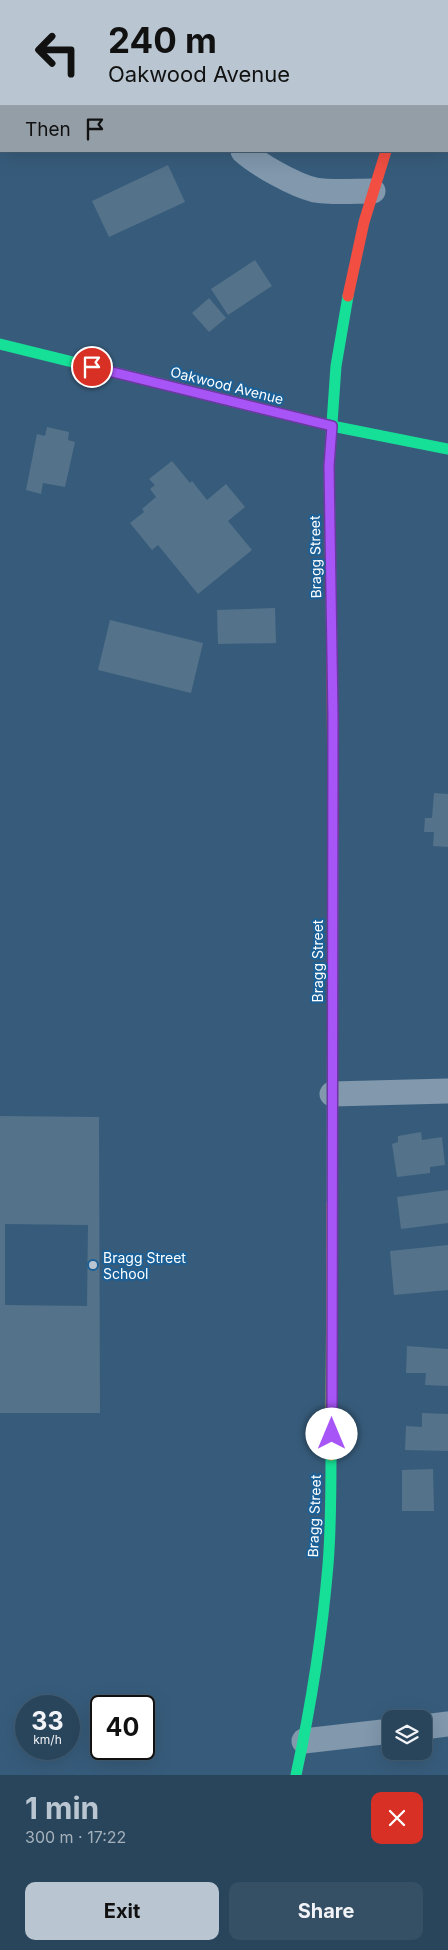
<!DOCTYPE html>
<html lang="en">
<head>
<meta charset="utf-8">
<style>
	:root { --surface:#29455c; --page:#354f65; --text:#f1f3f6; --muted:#a5b1bb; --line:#455d72; --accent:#b9c6d1 }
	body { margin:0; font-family:Inter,sans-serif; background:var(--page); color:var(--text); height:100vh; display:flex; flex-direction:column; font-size:19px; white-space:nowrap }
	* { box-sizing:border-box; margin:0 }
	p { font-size:16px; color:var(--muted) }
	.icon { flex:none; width:28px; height:28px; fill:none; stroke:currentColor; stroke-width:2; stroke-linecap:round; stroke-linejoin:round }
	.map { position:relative; height:1775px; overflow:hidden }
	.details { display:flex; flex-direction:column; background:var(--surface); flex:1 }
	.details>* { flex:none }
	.guide { position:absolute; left:0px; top:0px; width:449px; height:152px; box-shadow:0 5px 20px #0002,0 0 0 1px var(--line); background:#b9c6d1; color:#111; overflow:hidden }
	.controls { position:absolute; left:382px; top:1710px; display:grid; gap:10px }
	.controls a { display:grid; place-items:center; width:50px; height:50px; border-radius:10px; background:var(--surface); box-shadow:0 5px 20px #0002,0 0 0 1px var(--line); font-size:25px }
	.speed { position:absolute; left:15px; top:1695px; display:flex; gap:10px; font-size:25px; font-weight:700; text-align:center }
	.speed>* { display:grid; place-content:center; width:65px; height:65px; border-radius:50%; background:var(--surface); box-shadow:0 5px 20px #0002,0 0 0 1px var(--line); line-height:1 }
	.speed small { font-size:12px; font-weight:400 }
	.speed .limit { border:2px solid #111; border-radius:8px; background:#fff; color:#111 }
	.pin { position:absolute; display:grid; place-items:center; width:42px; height:42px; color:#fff; margin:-21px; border:2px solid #fff; border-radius:50%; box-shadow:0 1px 5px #0007 }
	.me { position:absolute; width:55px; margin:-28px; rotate:0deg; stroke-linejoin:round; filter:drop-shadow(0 0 4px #0008) }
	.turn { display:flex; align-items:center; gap:18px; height:105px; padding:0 25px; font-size:22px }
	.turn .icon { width:65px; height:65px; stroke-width:2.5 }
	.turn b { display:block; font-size:35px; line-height:42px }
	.then { display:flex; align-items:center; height:48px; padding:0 25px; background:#0003; gap:10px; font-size:19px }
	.round { display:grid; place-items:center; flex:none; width:52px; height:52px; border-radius:10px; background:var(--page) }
	.summary { display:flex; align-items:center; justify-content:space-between; height:85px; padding:0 25px }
	h1 { font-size:30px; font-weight:700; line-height:38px; color:var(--accent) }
	.action { display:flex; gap:10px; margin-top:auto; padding:10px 25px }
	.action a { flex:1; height:58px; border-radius:10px; background:var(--accent); color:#111; font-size:20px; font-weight:700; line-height:58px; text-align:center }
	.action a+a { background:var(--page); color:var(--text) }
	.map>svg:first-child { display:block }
</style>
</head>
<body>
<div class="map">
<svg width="448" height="1775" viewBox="0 0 448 1775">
	<rect width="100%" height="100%" fill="#375c7b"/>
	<g fill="#54728a" fill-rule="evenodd">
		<path d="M168,165L185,202L109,237L92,201Z"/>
		<path d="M255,260L272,286L228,315L211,289Z"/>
		<path d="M209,298L226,318L209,332L192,313Z"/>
		<path d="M47,427L69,432L68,440L75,442L65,487L43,483L41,494L26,490L37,434L45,436Z"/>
		<path d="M172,461L190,483L192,481L207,500L226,484L245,507L228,521L252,550L198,594L158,545L152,550L130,523L144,512L142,509L156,497L150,489L155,485L149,479Z"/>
		<path d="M275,608L276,643L218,644L217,610Z"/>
		<path d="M110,620L203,643L191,693L98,670Z"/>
		<path d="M434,793L448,794V847L433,846L434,832H424L425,818H432Z"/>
		<path d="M0,1116L99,1117L100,1413H0ZM5,1224L88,1225L87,1306L5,1305Z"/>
		<path d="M421,1132L422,1140L442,1137L445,1165L430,1167V1173L397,1177L392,1144L398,1142V1136Z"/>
		<path d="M448,1190V1223L401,1229L397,1197Z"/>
		<path d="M448,1245V1290L394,1295L390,1251Z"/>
		<path d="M407,1346L448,1349V1386L425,1385L426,1373H406Z"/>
		<path d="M422,1413L448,1414V1451L405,1450L406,1426L422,1427Z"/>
		<path d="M433,1469L434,1511H402V1470Z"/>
	</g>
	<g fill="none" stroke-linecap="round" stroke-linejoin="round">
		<g stroke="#8198ad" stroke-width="25">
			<path d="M145,0L146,1"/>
			<path d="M243,151C259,165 294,185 315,190C330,193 357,191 373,191"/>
			<path d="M332,1094L448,1091"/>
			<path d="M424,1727L448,1724"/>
			<path d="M304,1741L391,1731"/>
		</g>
		<g stroke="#16e098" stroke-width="11">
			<path d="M441,0V1"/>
			<path d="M0,344L332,426L448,449"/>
			<path d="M332,660L329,466L336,366L348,296"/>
			<path d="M332,1204L333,837"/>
			<path d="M296,1775C311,1706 322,1636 328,1565C331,1528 331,1491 331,1455"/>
		</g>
		<path stroke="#ffcf43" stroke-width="11" d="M331,1455L332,1204"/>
		<g stroke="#f24e42" stroke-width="11">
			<path d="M348,296L364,222L386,151"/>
			<path d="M332,660L333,837"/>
		</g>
	</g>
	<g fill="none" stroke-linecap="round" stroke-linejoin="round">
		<g stroke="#6d37a1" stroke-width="12">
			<path id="route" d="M92,367L332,426L329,466L333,717L332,1434"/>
		</g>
		<use href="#route" stroke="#a855f7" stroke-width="9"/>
	</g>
	<circle fill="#b9c6d1" stroke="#1b6097" stroke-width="2" cx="93" cy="1265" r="5"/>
	<g text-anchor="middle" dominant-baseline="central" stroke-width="4" stroke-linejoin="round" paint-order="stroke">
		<g font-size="14" fill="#fff" stroke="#1b6097">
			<text transform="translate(227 385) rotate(14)">Oakwood Avenue</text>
			<text transform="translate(315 557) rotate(-91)">Bragg Street</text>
			<text transform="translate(317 961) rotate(-90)">Bragg Street</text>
			<text transform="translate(314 1516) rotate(-88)">Bragg Street</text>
		</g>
		<g font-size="14" fill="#fff" stroke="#1b6097" text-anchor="start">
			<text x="103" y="1257">Bragg Street<tspan x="103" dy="16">School</tspan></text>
		</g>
	</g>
</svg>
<div class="controls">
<a><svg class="icon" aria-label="layers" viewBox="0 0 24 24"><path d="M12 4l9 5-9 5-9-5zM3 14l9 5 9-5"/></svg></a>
</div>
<div class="speed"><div>33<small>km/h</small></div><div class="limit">40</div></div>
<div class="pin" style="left:92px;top:367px;background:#d93025"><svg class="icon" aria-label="arrive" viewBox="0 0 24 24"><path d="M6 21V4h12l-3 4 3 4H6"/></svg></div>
<svg class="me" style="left:332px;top:1434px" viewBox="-20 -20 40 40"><circle r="19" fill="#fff"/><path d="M0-13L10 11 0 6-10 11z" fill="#a855f7"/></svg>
<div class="guide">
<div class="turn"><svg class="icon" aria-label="left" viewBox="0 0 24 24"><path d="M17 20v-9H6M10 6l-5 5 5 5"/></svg><div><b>240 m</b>Oakwood Avenue</div></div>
<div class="then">Then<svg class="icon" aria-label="arrive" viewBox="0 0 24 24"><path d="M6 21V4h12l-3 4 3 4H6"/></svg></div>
</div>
</div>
<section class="details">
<div class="summary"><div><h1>1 min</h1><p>300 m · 17:22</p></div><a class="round" style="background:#d93025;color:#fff"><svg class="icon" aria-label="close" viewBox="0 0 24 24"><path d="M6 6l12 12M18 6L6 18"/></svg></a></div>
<div class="action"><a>Exit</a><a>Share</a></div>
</section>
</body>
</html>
